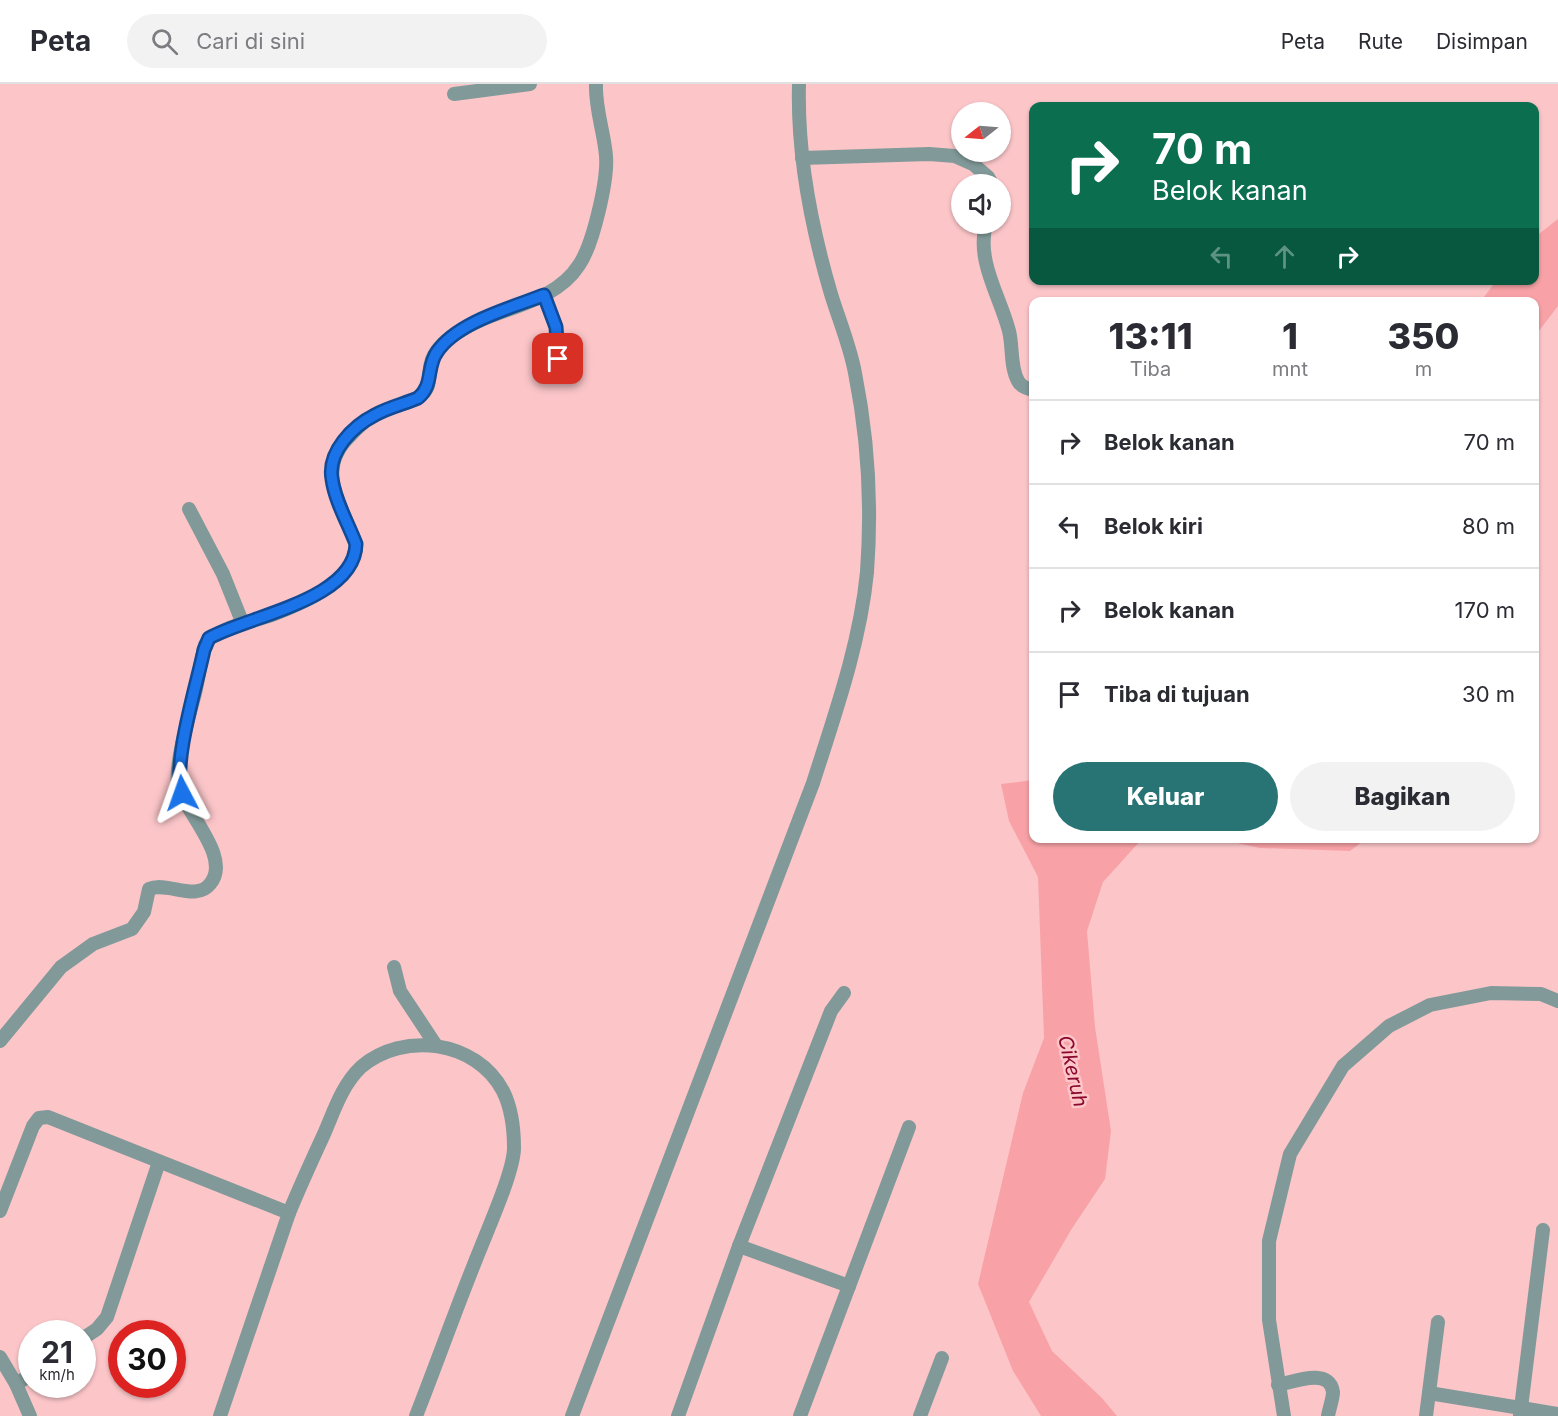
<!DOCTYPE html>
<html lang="id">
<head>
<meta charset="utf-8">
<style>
	:root { --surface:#fff; --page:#f2f2f3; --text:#2b2b33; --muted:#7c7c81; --line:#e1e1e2; --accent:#287373 }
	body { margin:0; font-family:Inter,sans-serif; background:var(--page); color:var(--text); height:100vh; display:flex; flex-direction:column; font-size:22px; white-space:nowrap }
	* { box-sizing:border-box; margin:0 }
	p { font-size:20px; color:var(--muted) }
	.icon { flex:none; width:33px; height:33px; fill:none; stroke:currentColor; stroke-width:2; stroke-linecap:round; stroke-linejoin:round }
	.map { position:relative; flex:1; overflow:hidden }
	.side { position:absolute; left:1029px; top:213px; width:510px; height:546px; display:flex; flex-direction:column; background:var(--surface); border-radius:12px; box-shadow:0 2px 4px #0004 }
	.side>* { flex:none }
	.top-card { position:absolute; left:1029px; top:18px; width:510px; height:183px; border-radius:12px; box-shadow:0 2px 4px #0004; background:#0b6e4f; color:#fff; overflow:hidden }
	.needle { width:39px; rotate:253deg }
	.buttons { position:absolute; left:951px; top:18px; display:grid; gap:12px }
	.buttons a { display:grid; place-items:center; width:60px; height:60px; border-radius:50%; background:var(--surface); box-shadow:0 2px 4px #0004; font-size:30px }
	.speed { position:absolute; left:18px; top:1236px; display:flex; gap:12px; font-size:30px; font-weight:700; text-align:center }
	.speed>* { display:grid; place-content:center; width:78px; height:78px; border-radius:50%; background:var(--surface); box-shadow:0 2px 4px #0004; line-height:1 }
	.speed small { font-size:15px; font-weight:400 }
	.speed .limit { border:9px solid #d22; background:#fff; color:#111 }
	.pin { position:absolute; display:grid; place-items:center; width:51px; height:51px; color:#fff; margin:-26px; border-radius:12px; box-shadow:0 3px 9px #0006 }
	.me { position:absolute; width:66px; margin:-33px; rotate:356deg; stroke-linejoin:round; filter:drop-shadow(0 0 4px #0008) }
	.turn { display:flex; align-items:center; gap:21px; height:126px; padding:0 24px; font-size:27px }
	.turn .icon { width:78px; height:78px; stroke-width:2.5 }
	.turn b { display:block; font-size:42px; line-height:51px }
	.lanes { display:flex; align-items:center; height:57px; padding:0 24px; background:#0003; justify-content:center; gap:30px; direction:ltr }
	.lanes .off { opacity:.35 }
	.eta { display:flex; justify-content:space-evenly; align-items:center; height:102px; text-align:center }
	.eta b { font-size:36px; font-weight:800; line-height:42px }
	.action { display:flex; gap:12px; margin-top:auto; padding:12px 24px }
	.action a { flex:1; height:69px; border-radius:36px; background:var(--accent); color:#fff; font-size:24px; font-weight:800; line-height:69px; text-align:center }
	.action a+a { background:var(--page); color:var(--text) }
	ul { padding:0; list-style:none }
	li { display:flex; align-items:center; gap:18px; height:84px; padding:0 24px; border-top:2px solid var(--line) }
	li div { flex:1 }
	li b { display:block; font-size:22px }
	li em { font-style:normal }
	header { display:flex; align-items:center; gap:36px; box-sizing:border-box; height:84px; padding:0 30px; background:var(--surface); border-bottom:2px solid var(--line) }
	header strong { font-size:28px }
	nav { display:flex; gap:33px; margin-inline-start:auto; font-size:21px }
	.search { width:420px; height:54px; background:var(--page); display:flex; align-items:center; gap:15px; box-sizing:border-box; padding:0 21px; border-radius:33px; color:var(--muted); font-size:22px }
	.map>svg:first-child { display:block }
</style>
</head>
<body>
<header>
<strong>Peta</strong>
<div class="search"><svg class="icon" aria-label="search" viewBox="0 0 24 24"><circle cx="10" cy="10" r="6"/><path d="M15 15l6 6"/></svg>Cari di sini</div>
<nav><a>Peta</a><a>Rute</a><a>Disimpan</a></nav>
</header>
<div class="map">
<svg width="1558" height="1332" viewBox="0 0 1558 1332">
	<rect width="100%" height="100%" fill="#fcc6c9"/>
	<g fill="#f8a2a7">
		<path d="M1558,135V222L1535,252L1534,218L1481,217L1496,197L1534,196L1535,153Z"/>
		<path d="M1033,696L1034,754L1142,755L1103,798L1087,847L1095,943L1111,1047L1105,1095L1071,1146L1029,1218L1052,1267L1102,1314L1117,1332H1041L1013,1287L978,1200L1023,1009L1044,954L1038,793L1009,737L1001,700Z"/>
		<path d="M1219,755L1366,754V755L1350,767L1260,764Z"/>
	</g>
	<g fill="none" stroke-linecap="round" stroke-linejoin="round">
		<g stroke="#819a99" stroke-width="14">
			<path d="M454,10L530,0"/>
			<path d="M802,74L929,70L955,72L973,80L988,93L992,100"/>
			<path d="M986,140C976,177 1000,212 1009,247C1013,262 1010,283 1018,297C1021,303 1028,305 1034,306"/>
			<path d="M544,211L556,243L558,275"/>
			<path d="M189,425L223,490L243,540"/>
			<path d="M394,883L400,907L435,960"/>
			<path d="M0,957L61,883L93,860L132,845L144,828L149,805C167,797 196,818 210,800C233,773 183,727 178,700C175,677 190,630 196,605C199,591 201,575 205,561C215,543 253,538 272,531C303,519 355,498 356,460C342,422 314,386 350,352C357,344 365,337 374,331C388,323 407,321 420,312C433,303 427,292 431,279C434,266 446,256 457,249C494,223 553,222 579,181C593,161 608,96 606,72C604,47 595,25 596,0"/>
			<path d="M0,1127L33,1042L39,1034L48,1033L289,1129L220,1332"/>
			<path d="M289,1129C300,1102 312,1076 324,1050C334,1027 342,1001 361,983C403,947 476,956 503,1007C512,1025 514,1044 514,1064C514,1086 490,1140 481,1163C458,1219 438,1276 416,1332"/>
			<path d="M739,1162L849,1202"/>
			<path d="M82,1255L97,1245L107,1233L159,1078"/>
			<path d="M0,1273L16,1300L30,1332"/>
			<path d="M16,1300L32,1290"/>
			<path d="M1278,1301C1293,1298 1330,1283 1333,1308C1333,1315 1329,1325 1328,1332"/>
			<path d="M1429,1309L1558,1330"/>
			<path d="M572,1332L813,699C835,630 860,560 867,488C872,421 868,354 855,289C850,262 839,236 831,210C811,142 797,71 799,0"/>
			<path d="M678,1332L739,1162L831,927L844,909"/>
			<path d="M800,1332L909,1043"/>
			<path d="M920,1332L942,1274"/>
			<path d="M1284,1332L1269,1236V1157L1290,1070L1343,982L1389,942L1430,921L1491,909L1541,910L1558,917"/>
			<path d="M1426,1332L1438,1238"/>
			<path d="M1520,1332L1543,1146"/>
		</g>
	</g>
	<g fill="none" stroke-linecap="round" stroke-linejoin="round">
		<g stroke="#114b97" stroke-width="15">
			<path id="route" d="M182,709C172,680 197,600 204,566L209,554C248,532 355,516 356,460C348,439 335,417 332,395C327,368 353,342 375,331C389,323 404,320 418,314C434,301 426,283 437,268C457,238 511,224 544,211L556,243L558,275"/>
		</g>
		<use href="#route" stroke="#1a73e8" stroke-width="10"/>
	</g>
	<g text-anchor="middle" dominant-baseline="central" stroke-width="5" stroke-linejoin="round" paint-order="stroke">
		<g font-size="20" font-style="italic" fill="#8b072c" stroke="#fcc6c9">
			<text transform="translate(1073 987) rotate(77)">Cikeruh</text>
		</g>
	</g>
</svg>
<div class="buttons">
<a><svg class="needle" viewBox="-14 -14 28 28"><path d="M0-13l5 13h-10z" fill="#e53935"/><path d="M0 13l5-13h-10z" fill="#7c7c81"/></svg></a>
<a><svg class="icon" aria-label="sound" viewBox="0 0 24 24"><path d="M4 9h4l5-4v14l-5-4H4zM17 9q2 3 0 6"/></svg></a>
</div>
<div class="speed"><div>21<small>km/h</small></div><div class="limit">30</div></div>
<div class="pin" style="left:558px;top:275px;background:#d93025"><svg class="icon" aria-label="arrive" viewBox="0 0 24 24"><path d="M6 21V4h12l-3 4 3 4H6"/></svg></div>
<svg class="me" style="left:182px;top:709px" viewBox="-20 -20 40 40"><path d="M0-17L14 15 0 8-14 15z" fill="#1a73e8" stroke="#fff" stroke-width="4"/></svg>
<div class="top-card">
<div class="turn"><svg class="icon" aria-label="right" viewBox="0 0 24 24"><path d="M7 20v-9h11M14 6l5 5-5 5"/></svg><div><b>70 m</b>Belok kanan</div></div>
<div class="lanes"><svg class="icon off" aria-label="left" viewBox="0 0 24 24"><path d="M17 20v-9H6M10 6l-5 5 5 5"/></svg><svg class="icon off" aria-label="ahead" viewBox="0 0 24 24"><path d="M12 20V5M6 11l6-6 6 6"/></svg><svg class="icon" aria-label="right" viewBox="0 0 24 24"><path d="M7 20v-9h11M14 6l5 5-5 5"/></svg></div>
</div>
<section class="side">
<div class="eta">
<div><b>13:11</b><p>Tiba</p></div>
<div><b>1</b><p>mnt</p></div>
<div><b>350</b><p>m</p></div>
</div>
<ul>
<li><svg class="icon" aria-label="right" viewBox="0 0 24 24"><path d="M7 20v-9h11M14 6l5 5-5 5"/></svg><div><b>Belok kanan</b></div><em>70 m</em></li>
<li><svg class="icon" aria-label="left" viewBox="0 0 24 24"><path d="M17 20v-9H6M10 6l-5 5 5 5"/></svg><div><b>Belok kiri</b></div><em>80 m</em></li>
<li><svg class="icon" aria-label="right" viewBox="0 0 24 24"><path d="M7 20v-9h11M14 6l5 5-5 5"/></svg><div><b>Belok kanan</b></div><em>170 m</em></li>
<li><svg class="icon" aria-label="arrive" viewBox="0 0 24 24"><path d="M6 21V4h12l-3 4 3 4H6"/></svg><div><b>Tiba di tujuan</b></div><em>30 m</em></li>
</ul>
<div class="action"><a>Keluar</a><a>Bagikan</a></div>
</section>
</div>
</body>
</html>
